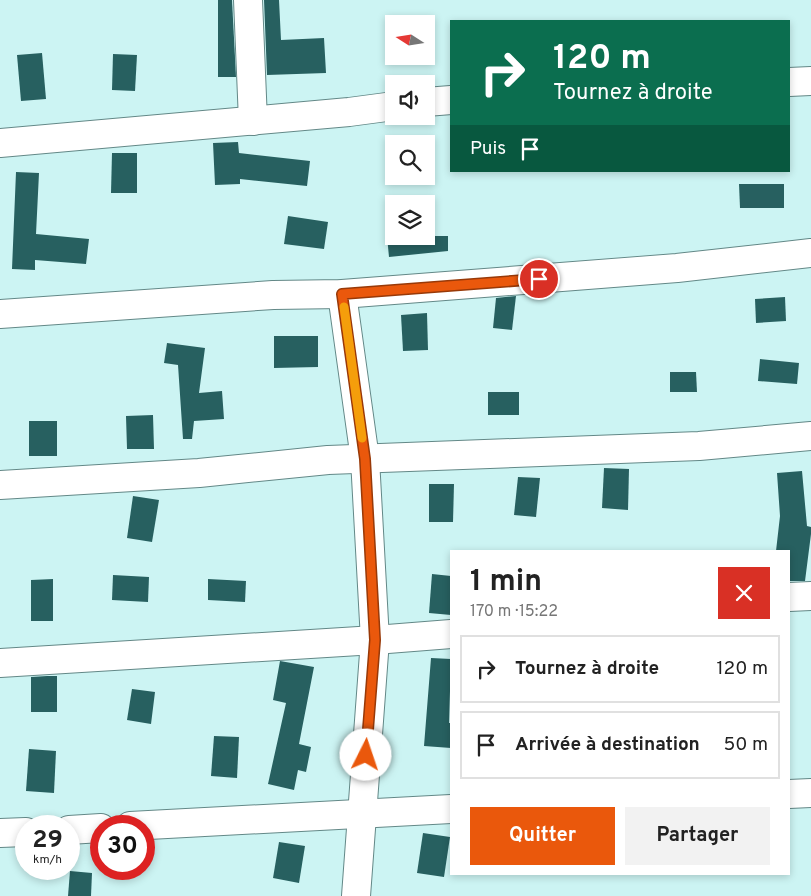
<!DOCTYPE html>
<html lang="fr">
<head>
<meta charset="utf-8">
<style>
	:root { --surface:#fff; --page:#f2f2f2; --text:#222; --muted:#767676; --line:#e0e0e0; --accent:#ea580c }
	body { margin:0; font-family:Overpass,sans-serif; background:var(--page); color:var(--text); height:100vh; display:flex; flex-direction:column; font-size:19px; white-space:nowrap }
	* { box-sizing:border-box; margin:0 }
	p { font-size:16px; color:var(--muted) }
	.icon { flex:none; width:28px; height:28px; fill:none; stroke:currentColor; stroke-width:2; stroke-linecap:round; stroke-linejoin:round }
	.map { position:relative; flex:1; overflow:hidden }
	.side { position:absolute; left:450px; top:550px; width:340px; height:325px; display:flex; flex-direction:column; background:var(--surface); border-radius:0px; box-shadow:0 2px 8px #0003 }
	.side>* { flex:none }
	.banner { position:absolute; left:450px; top:20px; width:340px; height:152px; border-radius:0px; box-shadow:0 2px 8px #0003; background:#0b6e4f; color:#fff; overflow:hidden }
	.needle { width:32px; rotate:282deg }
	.buttons { position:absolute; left:385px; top:15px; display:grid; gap:10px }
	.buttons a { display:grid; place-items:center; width:50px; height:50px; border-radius:0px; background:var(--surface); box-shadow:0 2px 8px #0003; font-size:25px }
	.speed { position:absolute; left:15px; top:815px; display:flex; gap:10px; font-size:25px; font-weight:700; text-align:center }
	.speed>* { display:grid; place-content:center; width:65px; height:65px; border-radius:50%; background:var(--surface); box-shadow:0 2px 8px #0003; line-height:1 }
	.speed small { font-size:12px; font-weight:400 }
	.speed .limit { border:8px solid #d22; background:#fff; color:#111 }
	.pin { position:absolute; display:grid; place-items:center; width:42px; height:42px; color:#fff; margin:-21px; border:2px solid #fff; border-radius:50%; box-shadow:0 1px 5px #0007 }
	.me { position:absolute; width:55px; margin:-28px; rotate:4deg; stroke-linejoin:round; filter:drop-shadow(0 0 4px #0008) }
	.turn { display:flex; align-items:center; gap:18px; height:105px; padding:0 20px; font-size:22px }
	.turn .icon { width:65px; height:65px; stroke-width:2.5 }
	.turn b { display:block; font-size:35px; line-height:42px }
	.then { display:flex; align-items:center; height:48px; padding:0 20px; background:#0003; gap:10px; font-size:19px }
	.round { display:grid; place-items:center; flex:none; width:52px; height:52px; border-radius:0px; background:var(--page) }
	.summary { display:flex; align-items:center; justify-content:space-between; height:85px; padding:0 20px }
	h1 { font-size:30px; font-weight:700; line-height:38px }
	.primary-button { display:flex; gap:10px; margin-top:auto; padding:10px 20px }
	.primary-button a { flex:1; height:58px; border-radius:0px; background:var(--accent); color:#fff; font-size:20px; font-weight:700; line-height:58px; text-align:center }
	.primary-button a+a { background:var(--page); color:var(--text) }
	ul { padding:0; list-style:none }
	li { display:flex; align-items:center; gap:15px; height:68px; margin:0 10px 8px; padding:0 10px; border:2px solid var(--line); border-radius:0px }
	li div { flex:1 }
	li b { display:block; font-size:19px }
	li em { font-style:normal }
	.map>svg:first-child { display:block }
</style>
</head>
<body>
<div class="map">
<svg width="811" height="896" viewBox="0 0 811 896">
	<rect width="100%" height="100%" fill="#ccf4f3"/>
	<g fill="#276060">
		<path d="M218,0H232L236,77H218Z"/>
		<path d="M264,0H279L281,40L324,38L326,73L267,75Z"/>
		<path d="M42,53L46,99L21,101L17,55Z"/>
		<path d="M113,54L137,55L135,91L112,90Z"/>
		<path d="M238,142L239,153L310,161L307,186L240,179V184L215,185L213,143Z"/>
		<path d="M112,153H137V193H111Z"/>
		<path d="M16,172L39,173L36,234L89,239L86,264L35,260V270L12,269Z"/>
		<path d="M739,184H784V208H740Z"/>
		<path d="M288,216L328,222L324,249L284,244Z"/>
		<path d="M387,236H448V251L389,257Z"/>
		<path d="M516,296L512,330L493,328L496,298Z"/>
		<path d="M785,297L786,321L756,323L755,299Z"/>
		<path d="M427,313L428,350L403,351L401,315Z"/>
		<path d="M274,336H318V367L274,368Z"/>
		<path d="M167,343L205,348L199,393L222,391L224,419L194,421L192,439H183L178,365L164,363Z"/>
		<path d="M760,359L799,363L797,384L758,381Z"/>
		<path d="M670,372H696L697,392H670Z"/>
		<rect x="488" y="392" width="31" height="23"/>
		<path d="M153,415L154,449H127L126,416Z"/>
		<rect x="29" y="421" width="28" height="35"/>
		<path d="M604,468L629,469L628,510L602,508Z"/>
		<path d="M802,471L807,526L811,527V534L805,581H789V551H776L780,516L777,473Z"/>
		<path d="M518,477L540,478L536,517L514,515Z"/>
		<path d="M429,484H454L453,522H429Z"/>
		<path d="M133,496L159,500L152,542L127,538Z"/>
		<path d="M432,574L451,576V615L429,613Z"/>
		<path d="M113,575L149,577L148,602L112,600Z"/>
		<path d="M53,579V621H31V580Z"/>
		<path d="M208,579L246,581L245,602L208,600Z"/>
		<path d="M431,658L451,659L449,723H451V748L424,746Z"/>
		<path d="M280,661L314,667L299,744L311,747L306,772L298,770L294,790L268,784L286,703L273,700Z"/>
		<path d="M47,676H57V712H31V677Z"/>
		<path d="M132,689L155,692L151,724L127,720Z"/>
		<path d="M214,736L239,737L237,778L211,776Z"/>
		<path d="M29,749L56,751L54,793L26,791Z"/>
		<path d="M423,833L450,837L444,877L417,873Z"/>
		<path d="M279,842L305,846L299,883L273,878Z"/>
		<path d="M70,871L92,873L91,896H68Z"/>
	</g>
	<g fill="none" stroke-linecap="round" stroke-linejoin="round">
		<g stroke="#638887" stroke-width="30">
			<g id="street">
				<path d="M248,0L253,121"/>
				<path d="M789,82L811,81"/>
				<path d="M426,102L451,100"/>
				<path d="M0,143L349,112L394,106"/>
				<path d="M342,294L365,459L375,640L356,896"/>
				<path d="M0,314L273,295L342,294L677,268L811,253"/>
				<path d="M0,485L199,473L328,460L699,446L811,436"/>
				<path d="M789,597L811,596"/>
				<path d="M0,663L375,640L451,634"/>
				<path d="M789,794L811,793"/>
				<path d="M130,826L451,809"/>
				<path d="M69,830L101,828"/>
				<path d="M0,833L26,832"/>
			</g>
		</g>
		<use href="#street" stroke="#fff" stroke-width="28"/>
	</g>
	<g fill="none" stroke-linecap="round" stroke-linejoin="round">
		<g stroke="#983908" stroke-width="12">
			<path id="route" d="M366,755L375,640L365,459L342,294L539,279"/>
		</g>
		<use href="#route" stroke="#ea580c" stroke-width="9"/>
		<path stroke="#f59e0b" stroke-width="9" d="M344,307L362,438"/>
	</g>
</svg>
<div class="buttons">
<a><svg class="needle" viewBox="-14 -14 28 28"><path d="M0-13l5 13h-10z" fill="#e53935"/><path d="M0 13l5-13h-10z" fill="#767676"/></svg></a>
<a><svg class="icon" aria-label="sound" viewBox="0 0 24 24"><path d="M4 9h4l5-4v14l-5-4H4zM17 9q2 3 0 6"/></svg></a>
<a><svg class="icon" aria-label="search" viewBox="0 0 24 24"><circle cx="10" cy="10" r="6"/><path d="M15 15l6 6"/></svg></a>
<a><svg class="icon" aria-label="layers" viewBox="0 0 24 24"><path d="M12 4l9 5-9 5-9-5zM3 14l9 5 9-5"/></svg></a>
</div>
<div class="speed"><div>29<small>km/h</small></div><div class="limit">30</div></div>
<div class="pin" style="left:539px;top:279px;background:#d93025"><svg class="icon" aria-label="arrive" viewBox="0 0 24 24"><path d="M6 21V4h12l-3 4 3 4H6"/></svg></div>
<svg class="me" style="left:366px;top:755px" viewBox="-20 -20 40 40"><circle r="19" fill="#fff"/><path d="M0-13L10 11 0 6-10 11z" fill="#ea580c"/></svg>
<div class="banner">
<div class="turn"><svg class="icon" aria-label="right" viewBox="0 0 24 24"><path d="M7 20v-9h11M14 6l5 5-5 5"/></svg><div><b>120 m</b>Tournez à droite</div></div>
<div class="then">Puis<svg class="icon" aria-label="arrive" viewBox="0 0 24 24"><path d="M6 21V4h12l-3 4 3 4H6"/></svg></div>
</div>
<section class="side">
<div class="summary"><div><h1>1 min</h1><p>170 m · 15:22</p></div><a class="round" style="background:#d93025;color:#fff"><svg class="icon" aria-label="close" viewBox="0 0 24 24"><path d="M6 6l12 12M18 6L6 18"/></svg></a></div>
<ul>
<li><svg class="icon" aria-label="right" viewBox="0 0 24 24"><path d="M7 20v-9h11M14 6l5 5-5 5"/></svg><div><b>Tournez à droite</b></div><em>120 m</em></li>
<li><svg class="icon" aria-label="arrive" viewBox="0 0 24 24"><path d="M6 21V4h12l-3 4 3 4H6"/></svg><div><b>Arrivée à destination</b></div><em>50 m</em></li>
</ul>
<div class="primary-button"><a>Quitter</a><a>Partager</a></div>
</section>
</div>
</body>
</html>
